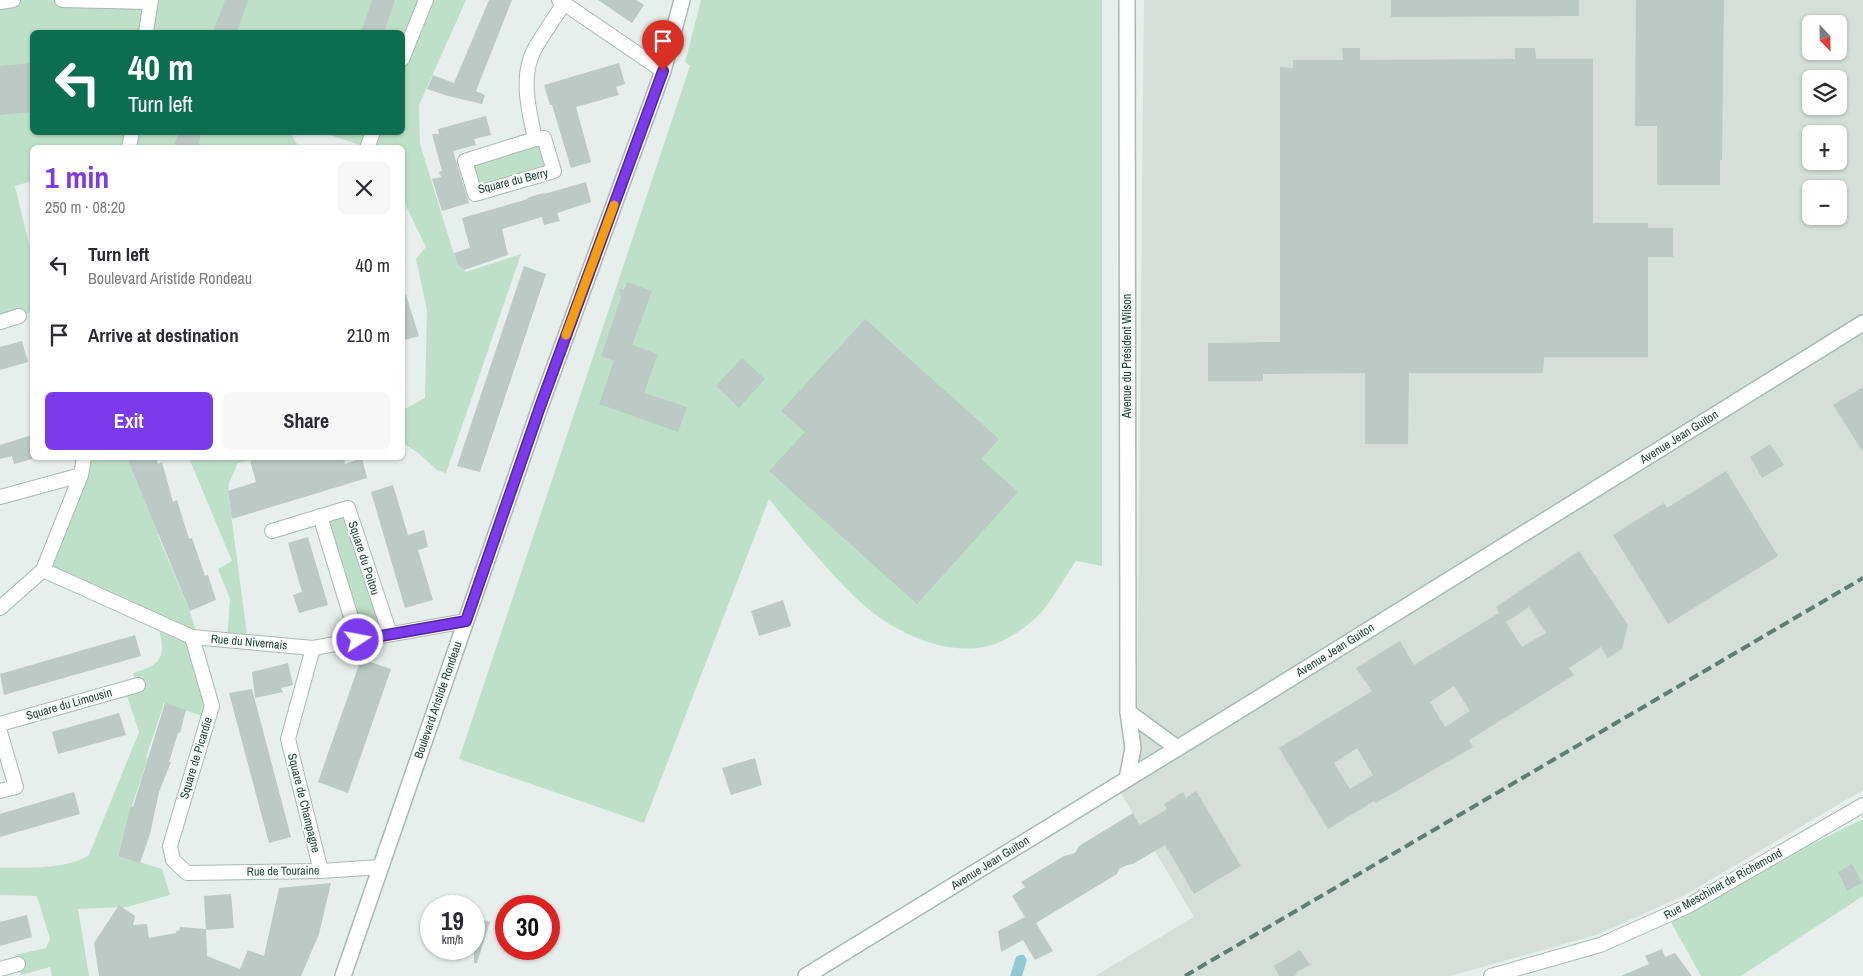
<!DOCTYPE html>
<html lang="en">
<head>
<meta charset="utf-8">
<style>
	:root { --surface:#fff; --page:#f7f7f7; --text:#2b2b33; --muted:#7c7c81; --accent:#7c3aed }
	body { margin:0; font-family:"Archivo Narrow",sans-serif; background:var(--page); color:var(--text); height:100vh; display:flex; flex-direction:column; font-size:19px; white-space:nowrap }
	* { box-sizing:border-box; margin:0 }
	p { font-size:16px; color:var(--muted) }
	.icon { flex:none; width:28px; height:28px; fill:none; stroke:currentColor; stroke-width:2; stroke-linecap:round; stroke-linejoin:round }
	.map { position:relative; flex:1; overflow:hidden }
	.sheet { position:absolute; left:30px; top:145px; width:375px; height:315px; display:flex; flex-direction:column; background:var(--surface); border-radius:8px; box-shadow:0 1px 4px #0004 }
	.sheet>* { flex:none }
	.hud { position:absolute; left:30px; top:30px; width:375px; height:105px; border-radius:8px; box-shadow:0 1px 4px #0004; background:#0b6e4f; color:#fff; overflow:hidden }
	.needle { width:32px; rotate:158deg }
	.tools { position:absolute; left:1802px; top:15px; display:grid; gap:10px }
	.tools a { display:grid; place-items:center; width:45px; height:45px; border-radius:8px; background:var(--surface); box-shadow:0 1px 4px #0004; font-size:25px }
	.speed { position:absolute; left:420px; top:895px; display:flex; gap:10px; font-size:25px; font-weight:700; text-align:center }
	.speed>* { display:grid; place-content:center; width:65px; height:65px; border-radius:50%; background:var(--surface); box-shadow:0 1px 4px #0004; line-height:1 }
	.speed small { font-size:12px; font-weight:400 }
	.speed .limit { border:8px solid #d22; background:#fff; color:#111 }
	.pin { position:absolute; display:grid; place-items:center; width:42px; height:42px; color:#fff; margin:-51px -21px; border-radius:50% 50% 50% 0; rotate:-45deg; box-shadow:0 0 5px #0007 }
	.pin .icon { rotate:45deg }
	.me { position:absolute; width:55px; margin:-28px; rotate:79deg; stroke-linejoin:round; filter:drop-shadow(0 0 4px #0008) }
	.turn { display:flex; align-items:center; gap:18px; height:105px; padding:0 15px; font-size:22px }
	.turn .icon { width:65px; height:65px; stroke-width:2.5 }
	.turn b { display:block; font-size:35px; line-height:42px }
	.round { display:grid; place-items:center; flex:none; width:52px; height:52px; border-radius:8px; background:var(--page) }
	.headline { display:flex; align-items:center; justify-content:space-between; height:85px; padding:0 15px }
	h1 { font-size:30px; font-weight:700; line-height:38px; color:var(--accent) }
	.primary-button { display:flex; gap:10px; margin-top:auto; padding:10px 15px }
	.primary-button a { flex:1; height:58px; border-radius:8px; background:var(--accent); color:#fff; font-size:20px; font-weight:700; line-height:58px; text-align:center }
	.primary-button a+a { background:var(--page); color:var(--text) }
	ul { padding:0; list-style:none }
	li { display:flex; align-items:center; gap:15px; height:70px; padding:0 15px }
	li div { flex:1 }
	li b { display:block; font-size:19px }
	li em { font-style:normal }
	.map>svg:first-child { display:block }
</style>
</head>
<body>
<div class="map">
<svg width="1863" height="976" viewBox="0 0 1863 976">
	<rect width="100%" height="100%" fill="#e6efeb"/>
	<path fill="#d4dfda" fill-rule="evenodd" d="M1144,0H1863V790L1683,896L1596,935L1450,976H1095L1194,917L1119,790L1137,739ZM1811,24H1839V51H1811ZM1811,79H1839V106H1811ZM1811,134H1839V161H1811ZM1811,189H1839V216H1811Z"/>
	<g fill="#bfe0c8">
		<path d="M0,0H466L419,105L420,144L457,264L466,272L521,254L446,473L437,470L418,453L403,443V410L425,398L427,310L416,259L426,247L403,200L402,148L366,147L324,133L402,132V32H32V132L290,133L299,147L32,148V181L15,186L32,257V312L0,322Z"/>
		<path d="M701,0H1102V566L1076,561C1066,575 1051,602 1040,614C1028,626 1011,638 995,644C949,660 890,631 857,599C825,568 797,533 769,499L644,823L459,759L690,66L685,62Z"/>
		<path d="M544,138L554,171L475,194L465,161Z"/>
		<path d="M84,458H127L158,533V536L189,609L198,637L208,718L163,703V707L146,757L148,758L131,809L118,854L117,855L162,869L170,895L127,907L78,909L89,976H52L50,967L21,975L15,955L46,948L50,939L37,896L0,895V868C26,867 67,870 89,855L139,732L126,693L139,690L133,673C169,664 164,650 157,621L43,570Z"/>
		<path d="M189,458H261L238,463L229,483L228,491L248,642L227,640L230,599L218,569L232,561Z"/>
		<path d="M348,508L390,634L358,640L320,516Z"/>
		<path d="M1863,819V896L1741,976H1701L1667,915Z"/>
	</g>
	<path fill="#8ec9d4" d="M1020,955H1024L1027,960L1022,976H1010L1016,957Z"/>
	<g fill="#bbcac4" fill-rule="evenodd">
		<path d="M225,0H248L237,32H213Z"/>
		<path d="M372,0H395L384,32H361Z"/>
		<path d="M489,0H512L476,91L485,95L482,104L448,96L427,89L433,75L454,83Z"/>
		<path d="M598,0H636L644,5L632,23Z"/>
		<path d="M1391,0H1579V16L1391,17Z"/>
		<path d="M1636,0H1724L1722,158V160H1720V185H1657V126H1635Z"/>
		<path d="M1342,48H1360V60L1515,59V48H1535L1536,59H1593V223H1648V228H1673V257H1648V357H1544L1543,373H1409L1408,444H1365V373L1263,374V381H1208V343L1280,342V67L1293,68V60H1343Z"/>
		<path d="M32,63V112L0,115V66Z"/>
		<path d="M619,63L625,84L616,87L619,95L576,107L591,162L571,168L552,105H550L544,85Z"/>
		<path d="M486,116L491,135L474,139L476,145L453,151L469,203L442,211L432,179L441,177L439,172L442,171L432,134H439L438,129Z"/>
		<path d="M179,132H202L197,148H173Z"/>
		<path d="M586,182L591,202L557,213L560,221L544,225L542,217L502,229L508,255L464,270L457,264L454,253L470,248L462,218L528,199L527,198L536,195L544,193V194Z"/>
		<path d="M524,266L546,274L480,472L457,466Z"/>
		<path d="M627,282L652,291L632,345L658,354L644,393L687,407L678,432L599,404L614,361L601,356L621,298L619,289L624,290Z"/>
		<path d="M402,295H406L419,336L402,341Z"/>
		<path d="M865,319L999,439L981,459L1018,492L917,604L769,471L805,432L781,411Z"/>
		<path d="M22,341L28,362L0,370V347Z"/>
		<path d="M742,358L765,379L739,408L716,386Z"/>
		<path d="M1863,387V452L1833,405Z"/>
		<path d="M32,435V459L14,464L12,456L0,459V445Z"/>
		<path d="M1770,444L1784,465L1762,478L1750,457Z"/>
		<path d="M127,458H156L158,464L162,462L173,502L177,500L189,539L192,538L205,576L208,575L216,600L190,611Z"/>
		<path d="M261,458H344L345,464L362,458L367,478L232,519L228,491L256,482L250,461Z"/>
		<path d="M1726,471L1778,556L1668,624L1613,535L1664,503L1667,508Z"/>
		<path d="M393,485L408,535L424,530L428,547L418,550L433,600L405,608L371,492Z"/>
		<path d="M308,537L328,605L299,613L293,595L302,592L288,543Z"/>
		<path d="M1579,551L1628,625L1622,649L1608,658L1601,647L1569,668L1574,675L1469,740L1473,747L1376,803L1374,801L1328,829L1279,748L1372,691L1356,668L1400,641L1414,665L1499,613L1496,607ZM1529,607L1546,633L1522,647L1506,622ZM1454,686L1470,711L1445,727L1430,702ZM1357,748L1373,775L1350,789L1334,763Z"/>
		<path d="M783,600L791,626L759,636L751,611Z"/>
		<path d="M135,635L141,656L4,695L0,674Z"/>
		<path d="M361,659L391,669L348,793L318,782Z"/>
		<path d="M288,663L293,685L281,688L283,692L255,698L252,672Z"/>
		<path d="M252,689L291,837L269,843L229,693Z"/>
		<path d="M165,703L186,710L180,733H178L169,762H171L159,792L150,834L140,863L118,856L131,806L133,807Z"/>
		<path d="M119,713L126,735L58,754L52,732Z"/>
		<path d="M755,758L762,785L731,795L722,768Z"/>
		<path d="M1196,791L1241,866L1194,894L1165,845L1133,864L1127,865L1119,869L1117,874L1036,923L1053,951L1035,960L1023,940L1001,952L998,931L1025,917L1012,896L1025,887L1021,882L1064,856L1075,853L1079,846L1133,813L1140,825L1167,809L1164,804L1183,792L1186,798Z"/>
		<path d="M74,792L80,814L0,837V814Z"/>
		<path d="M1852,864L1862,883L1847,891L1838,872Z"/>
		<path d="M331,883L319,934L301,976H99L94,943L119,905L135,916L133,925L147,924L149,938L176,933L177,930L179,931L180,927L206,929L207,956L240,969L248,950L264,956L279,888Z"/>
		<path d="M231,894L234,928L206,930L204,896Z"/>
		<path d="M27,915L32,937L0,946V922Z"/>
		<path d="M474,916L490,922L477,963H474Z"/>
		<path d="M1662,949L1665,957L1675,953L1692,976H1621L1649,964L1645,956Z"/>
		<path d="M1300,950L1310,965L1297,972L1295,976H1279L1274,966Z"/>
	</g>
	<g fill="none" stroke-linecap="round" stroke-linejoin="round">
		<g stroke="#a8b8b2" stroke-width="16">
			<g id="minor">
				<path d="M62,0L150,2"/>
				<path d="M559,0L663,71"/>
				<path d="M0,2L13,0"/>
				<path d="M146,32L151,0"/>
				<path d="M402,59L426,0"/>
				<path d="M544,138L554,171L475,194L465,161L535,139Z"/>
				<path d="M535,139C529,111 520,77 534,50C543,34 554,19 564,3V0"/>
				<path d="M129,148L132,132"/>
				<path d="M367,148L373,132"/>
				<path d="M0,322L19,316"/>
				<path d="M0,497L81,475"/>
				<path d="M320,516L358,640"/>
				<path d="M272,531L348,508L390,634"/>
				<path d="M43,570L192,637L313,648L466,621"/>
				<path d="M0,608L43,570L81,475L84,458"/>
				<path d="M192,637L212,706L170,846L173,860L187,873L321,871L380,867"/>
				<path d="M313,648L288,739L321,871"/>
				<path d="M0,724L138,685"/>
				<path d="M0,732L16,787L0,791"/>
				<path d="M0,969L18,964"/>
				<path d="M1491,976L1600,945L1688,906L1863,805"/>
			</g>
		</g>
		<g stroke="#a8b8b2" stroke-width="18">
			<g id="tertiary">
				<path d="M1128,712L1177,748"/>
				<path d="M1127,779L1133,748L1128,712L1127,0"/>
				<path d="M343,976L540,407L663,71L682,0"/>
			</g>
		</g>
		<g stroke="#a4bbb3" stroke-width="18">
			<path id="secondary" d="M806,976L1225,719L1863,323"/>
		</g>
		<use href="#minor" stroke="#fff" stroke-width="14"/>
		<use href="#tertiary" stroke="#fff" stroke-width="15"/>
		<use href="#secondary" stroke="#fff" stroke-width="15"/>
		<path stroke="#5f7d75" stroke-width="4" stroke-dasharray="10 5" stroke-linecap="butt" d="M1185,976L1863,578"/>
	</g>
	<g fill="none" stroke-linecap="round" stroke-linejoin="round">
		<g stroke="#51269a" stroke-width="12">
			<path id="route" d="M358,640L466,621L540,407L663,71"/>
		</g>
		<use href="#route" stroke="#7c3aed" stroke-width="9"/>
		<path stroke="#f59e0b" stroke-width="9" d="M566,335L614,205"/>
	</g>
	<g text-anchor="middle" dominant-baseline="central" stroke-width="4" stroke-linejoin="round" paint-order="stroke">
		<g font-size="12" fill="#24423a" stroke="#f7fbf9">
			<text transform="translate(513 181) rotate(-14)">Square du Berry</text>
			<text transform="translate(1127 356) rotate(-90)">Avenue du Président Wilson</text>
			<text transform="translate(1679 437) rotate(-32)">Avenue Jean Guiton</text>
			<text transform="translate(364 558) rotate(72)">Square du Poitou</text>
			<text transform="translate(249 642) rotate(5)">Rue du Nivernais</text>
			<text transform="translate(1335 650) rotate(-32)">Avenue Jean Guiton</text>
			<text transform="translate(438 700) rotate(-71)">Boulevard Aristide Rondeau</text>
			<text transform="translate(69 704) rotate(-16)">Square du Limousin</text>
			<text transform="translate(196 758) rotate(-73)">Square de Picardie</text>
			<text transform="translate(304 803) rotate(76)">Square de Champagne</text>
			<text transform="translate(990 863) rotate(-32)">Avenue Jean Guiton</text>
			<text transform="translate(283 871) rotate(-1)">Rue de Touraine</text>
			<text transform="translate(1723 884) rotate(-29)">Rue Meschinet de Richemond</text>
		</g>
	</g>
</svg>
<div class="tools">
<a><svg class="needle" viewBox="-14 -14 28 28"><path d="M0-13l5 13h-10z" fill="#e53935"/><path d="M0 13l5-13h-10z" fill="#7c7c81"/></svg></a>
<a><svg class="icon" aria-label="layers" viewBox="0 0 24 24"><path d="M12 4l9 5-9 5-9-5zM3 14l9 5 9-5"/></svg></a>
<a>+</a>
<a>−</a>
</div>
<div class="speed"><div>19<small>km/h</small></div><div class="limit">30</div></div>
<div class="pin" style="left:663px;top:71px;background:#d93025"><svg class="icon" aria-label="arrive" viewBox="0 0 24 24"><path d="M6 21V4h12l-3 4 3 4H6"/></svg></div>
<svg class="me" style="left:358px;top:640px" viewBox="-20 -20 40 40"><circle r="17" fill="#7c3aed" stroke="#fff" stroke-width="3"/><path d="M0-11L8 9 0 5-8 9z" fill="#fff"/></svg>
<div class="hud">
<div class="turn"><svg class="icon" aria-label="left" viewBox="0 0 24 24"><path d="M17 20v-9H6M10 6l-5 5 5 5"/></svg><div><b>40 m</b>Turn left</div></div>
</div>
<section class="sheet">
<div class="headline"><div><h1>1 min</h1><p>250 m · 08:20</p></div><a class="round"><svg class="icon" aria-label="close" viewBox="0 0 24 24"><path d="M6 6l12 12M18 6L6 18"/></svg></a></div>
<ul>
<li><svg class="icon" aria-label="left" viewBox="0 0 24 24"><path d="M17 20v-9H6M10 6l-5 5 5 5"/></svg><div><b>Turn left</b><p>Boulevard Aristide Rondeau</p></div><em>40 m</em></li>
<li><svg class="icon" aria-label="arrive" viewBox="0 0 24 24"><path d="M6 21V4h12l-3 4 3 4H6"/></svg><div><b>Arrive at destination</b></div><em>210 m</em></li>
</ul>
<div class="primary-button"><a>Exit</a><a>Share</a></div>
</section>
</div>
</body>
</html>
